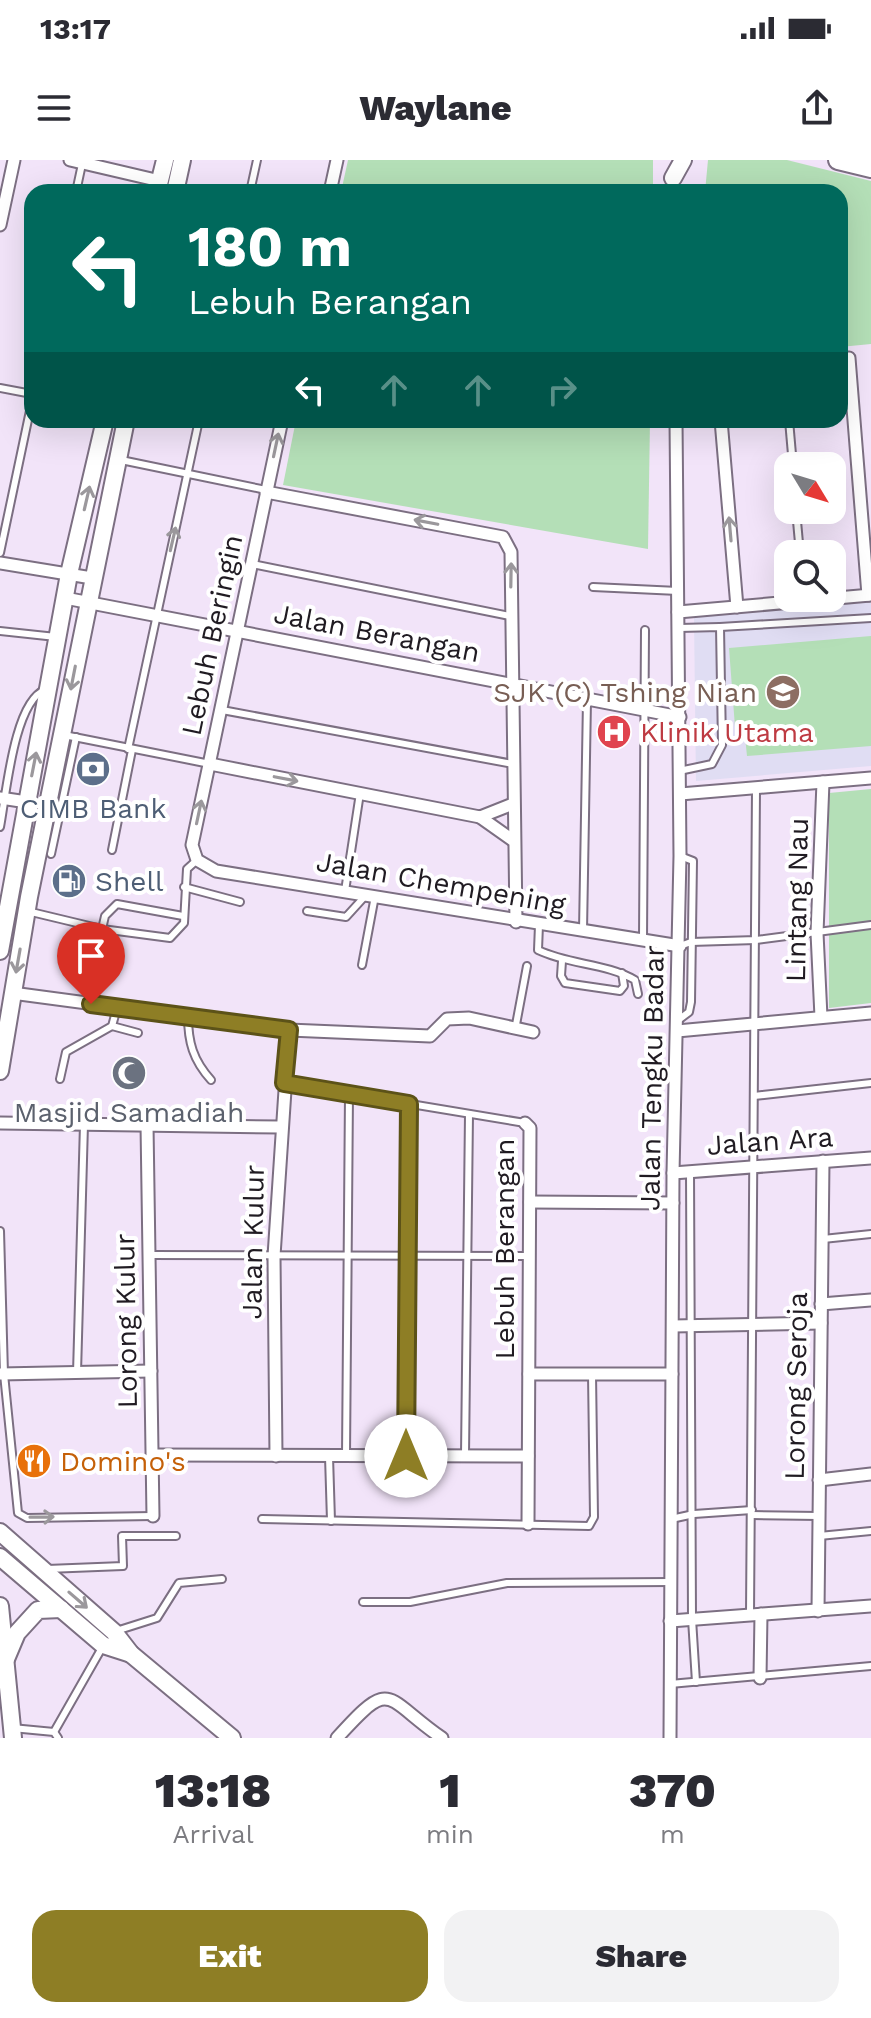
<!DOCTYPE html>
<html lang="en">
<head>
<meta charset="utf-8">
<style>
	:root { --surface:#fff; --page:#f2f2f3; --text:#2b2b33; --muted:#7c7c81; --accent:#8e7e25 }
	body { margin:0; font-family:"Work Sans",sans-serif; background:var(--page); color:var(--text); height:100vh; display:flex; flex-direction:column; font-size:30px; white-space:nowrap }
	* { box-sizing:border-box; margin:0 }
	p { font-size:26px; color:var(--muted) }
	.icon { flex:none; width:44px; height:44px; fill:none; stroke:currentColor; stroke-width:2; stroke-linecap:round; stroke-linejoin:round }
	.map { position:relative; height:1578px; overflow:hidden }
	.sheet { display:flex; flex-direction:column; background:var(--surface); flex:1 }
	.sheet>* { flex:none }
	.hud { position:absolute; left:24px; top:24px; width:824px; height:244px; border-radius:24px; box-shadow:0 8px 32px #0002; background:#00695c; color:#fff; overflow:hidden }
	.needle { width:52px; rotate:128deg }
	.buttons { position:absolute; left:774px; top:292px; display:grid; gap:16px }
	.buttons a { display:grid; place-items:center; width:72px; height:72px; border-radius:16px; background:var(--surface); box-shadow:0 8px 32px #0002; font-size:40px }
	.pin { position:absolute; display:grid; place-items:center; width:68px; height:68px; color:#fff; margin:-82px -34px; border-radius:50% 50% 50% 0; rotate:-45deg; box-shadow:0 0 8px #0007 }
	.pin .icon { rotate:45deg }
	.me { position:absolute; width:88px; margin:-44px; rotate:0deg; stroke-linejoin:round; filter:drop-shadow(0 0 6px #0008) }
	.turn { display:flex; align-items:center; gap:28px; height:168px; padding:0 32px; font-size:36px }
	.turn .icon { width:104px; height:104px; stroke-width:2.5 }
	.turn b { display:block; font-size:56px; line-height:68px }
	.lanes { display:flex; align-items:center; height:76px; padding:0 32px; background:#0003; justify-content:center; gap:40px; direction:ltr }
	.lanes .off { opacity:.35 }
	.eta { display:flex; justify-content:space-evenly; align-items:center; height:136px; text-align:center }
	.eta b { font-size:48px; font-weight:800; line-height:56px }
	.action { display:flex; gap:16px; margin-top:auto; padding:16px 32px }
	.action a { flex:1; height:92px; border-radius:24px; background:var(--accent); color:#fff; font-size:32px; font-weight:800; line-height:92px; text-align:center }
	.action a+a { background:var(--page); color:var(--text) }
	.status { display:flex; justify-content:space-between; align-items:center; height:56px; padding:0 40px; background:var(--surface); direction:ltr }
	.status svg { height:22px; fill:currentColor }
	header { display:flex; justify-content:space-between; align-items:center; height:104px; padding:0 32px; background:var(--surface); font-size:36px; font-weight:800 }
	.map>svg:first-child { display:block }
</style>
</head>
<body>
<div class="status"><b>13:17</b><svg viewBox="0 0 49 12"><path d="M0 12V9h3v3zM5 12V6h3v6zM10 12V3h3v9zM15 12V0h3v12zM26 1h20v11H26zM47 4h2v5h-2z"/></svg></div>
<header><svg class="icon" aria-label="menu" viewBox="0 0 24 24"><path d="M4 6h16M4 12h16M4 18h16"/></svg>Waylane<svg class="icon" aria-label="share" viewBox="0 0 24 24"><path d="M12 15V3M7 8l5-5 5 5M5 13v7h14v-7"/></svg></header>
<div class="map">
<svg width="871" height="1578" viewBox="0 0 871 1578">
	<rect width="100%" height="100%" fill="#f2e4f9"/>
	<path fill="#e0ddf3" d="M871,441V606L696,621L694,457Z"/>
	<g fill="#b4dfb7">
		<path d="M348,0H653V32H341Z"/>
		<path d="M708,0H787L871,21V184L840,187V32H705Z"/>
		<path d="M296,260H650L648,389L283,325Z"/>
		<path d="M871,476V586L747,596L744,567H735L729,488Z"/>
		<path d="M871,629V843L829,848V633Z"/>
	</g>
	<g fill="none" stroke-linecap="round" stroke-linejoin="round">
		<g stroke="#7c6f82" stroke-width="10">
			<g id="lane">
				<path d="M76,32L82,4"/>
				<path d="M250,32L257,0"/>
				<path d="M0,228L32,234"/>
				<path d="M840,238L852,237"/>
				<path d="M789,260L793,306"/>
				<path d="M121,300L266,330"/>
				<path d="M796,350L800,394"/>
				<path d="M0,393L32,241"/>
				<path d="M252,404L510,456"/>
				<path d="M593,427L678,431"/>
				<path d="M720,467L871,458"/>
				<path d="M679,468L720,467L722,585L712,604L679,611"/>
				<path d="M0,471L56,477"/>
				<path d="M222,550L513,604"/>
				<path d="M64,575L210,604"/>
				<path d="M128,589L199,260"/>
				<path d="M0,667C6,636 14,541 45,530"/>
				<path d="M112,690L132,590"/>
				<path d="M51,694L76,577"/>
				<path d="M184,727L240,742"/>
				<path d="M345,731L360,633"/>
				<path d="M27,751L102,769L170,778L184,763L187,709L197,700"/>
				<path d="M307,751L346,757L366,735"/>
				<path d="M539,765L538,790C569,805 606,803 635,820L638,834"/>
				<path d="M102,769L105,756L117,744L183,756"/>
				<path d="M583,771L587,540"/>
				<path d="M643,780L645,470"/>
				<path d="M680,786L691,782L756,780L871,765"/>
				<path d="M562,801L561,816L565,823L620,831L624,826L622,813"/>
				<path d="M362,805L375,736"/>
				<path d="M188,856C188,882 193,900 211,920"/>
				<path d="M677,861L689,852L691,842L693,701L680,696"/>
				<path d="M112,866L138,873"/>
				<path d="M515,870L527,806"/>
				<path d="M60,919L66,892L112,866L117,848"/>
				<path d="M284,923L525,963"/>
				<path d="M754,936L871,923"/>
				<path d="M690,1012L692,1459L696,1522"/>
				<path d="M0,1071L4,1214L18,1353L27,1358L153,1356"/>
				<path d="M823,1079L871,1074"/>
				<path d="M149,1095L529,1096"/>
				<path d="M77,1213L84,964"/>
				<path d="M465,1295L469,954"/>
				<path d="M329,1296L331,1361"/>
				<path d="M346,1296L349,934"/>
				<path d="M752,1355L819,1356"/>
				<path d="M262,1359L589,1366L594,1357L592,1214"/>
				<path d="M671,1359L694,1354L752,1350"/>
				<path d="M819,1376L871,1371"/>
				<path d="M47,1409L123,1406L122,1376H176"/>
				<path d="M363,1442H410L507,1423L672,1422"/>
				<path d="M750,1455L756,629"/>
				<path d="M116,1471L157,1458L179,1423L222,1419"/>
				<path d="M670,1524L871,1506"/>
				<path d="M12,1568L54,1572L58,1578"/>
				<path d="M54,1572L103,1486"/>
			</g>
		</g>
		<g stroke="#7c6f82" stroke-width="15">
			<g id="street">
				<path d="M70,0L160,21"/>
				<path d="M330,32L337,0"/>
				<path d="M0,65L14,0"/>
				<path d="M849,198L868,435"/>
				<path d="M282,260L192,685L197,700L216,711L680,786"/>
				<path d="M721,260L737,447"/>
				<path d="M266,332L503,377L511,392L516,762"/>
				<path d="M0,403L92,418"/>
				<path d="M65,438L680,557"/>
				<path d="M678,452L871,435"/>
				<path d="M210,604L480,657L513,644"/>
				<path d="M680,634L871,618"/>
				<path d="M0,638L27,642"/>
				<path d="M480,657L514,681"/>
				<path d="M12,833L289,870L430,876L447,859L469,858L533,872"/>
				<path d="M821,857L817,773L823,622"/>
				<path d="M677,871L871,853"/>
				<path d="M0,963L280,967"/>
				<path d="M525,963L530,968L528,1364"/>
				<path d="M147,965L153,1356"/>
				<path d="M673,1013L871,998"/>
				<path d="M530,1042L673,1043"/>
				<path d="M821,1144L871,1140"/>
				<path d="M673,1166L821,1163"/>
				<path d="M0,1214L151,1211"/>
				<path d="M529,1214H672"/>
				<path d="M153,1295L528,1296"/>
				<path d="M276,1296L274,1096L289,870"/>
				<path d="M406,1296L409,944"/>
				<path d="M819,1320L871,1314"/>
				<path d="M818,1451L823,1001"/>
				<path d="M670,1461L871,1446"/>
				<path d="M760,1518L761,1454"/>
				<path d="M337,1578C393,1516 383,1537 442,1578"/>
				<path d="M670,1578L673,1013L680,696L676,260"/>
			</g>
		</g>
		<g stroke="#7c6f82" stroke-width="20">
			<g id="secondary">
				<path d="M673,18L683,0"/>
				<path d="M157,32L165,0"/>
				<path d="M175,32L182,0"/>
				<path d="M0,791L69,414L105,260"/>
				<path d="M0,911L29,737L126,260"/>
				<path d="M0,1372L114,1472L131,1494L232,1578"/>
				<path d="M0,1397L103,1485L131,1494"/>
				<path d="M0,1446L13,1578"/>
				<path d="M6,1499L17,1473L38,1450L61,1449"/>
			</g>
		</g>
		<g stroke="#7c6f82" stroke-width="22">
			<path id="primary" d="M838,0L871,8"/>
		</g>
		<use href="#lane" stroke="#fff" stroke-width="6"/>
		<use href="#street" stroke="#fff" stroke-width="11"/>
		<use href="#secondary" stroke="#fff" stroke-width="16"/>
		<use href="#primary" stroke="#fff" stroke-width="18"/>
	</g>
	<defs><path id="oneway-shaft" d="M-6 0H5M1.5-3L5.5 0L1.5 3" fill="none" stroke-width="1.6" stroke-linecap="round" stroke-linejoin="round" transform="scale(2)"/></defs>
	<g stroke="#9b989c">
		<use href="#oneway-shaft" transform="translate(276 285) rotate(-78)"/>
		<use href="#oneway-shaft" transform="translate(87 338) rotate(-77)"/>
		<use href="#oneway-shaft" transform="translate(426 362) rotate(-169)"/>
		<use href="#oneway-shaft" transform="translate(730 369) rotate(-95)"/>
		<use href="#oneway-shaft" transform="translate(173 379) rotate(-77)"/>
		<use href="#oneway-shaft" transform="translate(511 415) rotate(-89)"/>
		<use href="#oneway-shaft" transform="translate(73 518) rotate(101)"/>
		<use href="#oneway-shaft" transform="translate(34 604) rotate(-79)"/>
		<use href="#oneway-shaft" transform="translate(286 619) rotate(11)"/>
		<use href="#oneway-shaft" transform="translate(199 652) rotate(-78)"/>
		<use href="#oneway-shaft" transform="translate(18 801) rotate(100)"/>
		<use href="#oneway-shaft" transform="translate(42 1357) rotate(-1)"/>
		<use href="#oneway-shaft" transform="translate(78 1440) rotate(41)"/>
	</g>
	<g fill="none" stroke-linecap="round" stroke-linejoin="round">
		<g stroke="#5c5218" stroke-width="20">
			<path id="route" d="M91,844L289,870L284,923L409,944L406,1296"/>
		</g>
		<use href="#route" stroke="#8e7e25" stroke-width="14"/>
	</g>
	<defs>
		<g id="school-disc" transform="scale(1.8)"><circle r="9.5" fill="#8d6e63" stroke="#fff"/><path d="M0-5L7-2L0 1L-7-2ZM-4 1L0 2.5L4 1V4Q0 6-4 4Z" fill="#fff"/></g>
		<g id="hospital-disc" transform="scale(1.8)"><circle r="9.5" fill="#e0444e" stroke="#fff"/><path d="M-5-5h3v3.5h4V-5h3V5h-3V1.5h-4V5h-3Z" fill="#fff"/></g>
		<g id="bank-disc" transform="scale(1.8)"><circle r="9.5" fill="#5c6f8a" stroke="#fff"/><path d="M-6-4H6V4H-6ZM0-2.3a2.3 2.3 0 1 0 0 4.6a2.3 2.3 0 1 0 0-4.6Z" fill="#fff"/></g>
		<g id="fuel-disc" transform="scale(1.8)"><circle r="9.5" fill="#5c6f8a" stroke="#fff"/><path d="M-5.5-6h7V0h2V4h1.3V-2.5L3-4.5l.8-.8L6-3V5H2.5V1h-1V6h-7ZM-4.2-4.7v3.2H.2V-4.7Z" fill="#fff"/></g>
		<g id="mosque-disc" transform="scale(1.8)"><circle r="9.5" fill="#6b7280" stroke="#fff"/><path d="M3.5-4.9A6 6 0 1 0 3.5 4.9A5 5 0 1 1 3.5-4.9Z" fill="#fff"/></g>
		<g id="restaurant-disc" transform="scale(1.8)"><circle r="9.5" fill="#e8710a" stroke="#fff"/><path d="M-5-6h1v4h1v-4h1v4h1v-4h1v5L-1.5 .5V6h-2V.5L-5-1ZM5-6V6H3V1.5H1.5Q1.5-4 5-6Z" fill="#fff"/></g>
	</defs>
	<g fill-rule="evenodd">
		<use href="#school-disc" x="783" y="532"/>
		<use href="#hospital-disc" x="614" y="572"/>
		<use href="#bank-disc" x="93" y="609"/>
		<use href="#fuel-disc" x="69" y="721"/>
		<use href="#mosque-disc" x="129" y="913"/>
		<use href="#restaurant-disc" x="34" y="1301"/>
	</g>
	<g text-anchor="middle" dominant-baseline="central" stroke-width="8" stroke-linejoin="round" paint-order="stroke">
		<g font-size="28" fill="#201b22" stroke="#fff">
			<text transform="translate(377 473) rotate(11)">Jalan Berangan</text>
			<text transform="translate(212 475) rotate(-78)">Lebuh Beringin</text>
			<text transform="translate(441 723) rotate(10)">Jalan Chempening</text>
			<text transform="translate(797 740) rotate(-89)">Lintang Nau</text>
			<text transform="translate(652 918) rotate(-89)">Jalan Tengku Badar</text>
			<text transform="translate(770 981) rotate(-4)">Jalan Ara</text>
			<text transform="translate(253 1082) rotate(-89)">Jalan Kulur</text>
			<text transform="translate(504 1089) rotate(-90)">Lebuh Berangan</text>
			<text transform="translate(126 1161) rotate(-91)">Lorong Kulur</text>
			<text transform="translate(796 1226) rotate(-89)">Lorong Seroja</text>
		</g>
		<g font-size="28" fill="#785e54" stroke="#fff" text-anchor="end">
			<text x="757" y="532">SJK (C) Tshing Nian</text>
		</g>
		<g font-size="28" fill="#be3a42" stroke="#fff" text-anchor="start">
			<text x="640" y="572">Klinik Utama</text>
		</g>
		<g font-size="28" fill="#4e5e75" stroke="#fff">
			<text x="93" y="648">CIMB Bank</text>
			<text x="95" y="721" text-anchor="start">Shell</text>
		</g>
		<g font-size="28" fill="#5b616d" stroke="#fff">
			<text x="129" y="952">Masjid Samadiah</text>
		</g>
		<g font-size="28" fill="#c56008" stroke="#fff" text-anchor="start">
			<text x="60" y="1301">Domino's</text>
		</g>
	</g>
</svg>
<div class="buttons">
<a><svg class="needle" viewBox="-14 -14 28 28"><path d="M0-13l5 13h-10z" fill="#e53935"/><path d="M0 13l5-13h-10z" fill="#7c7c81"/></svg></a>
<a><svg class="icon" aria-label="search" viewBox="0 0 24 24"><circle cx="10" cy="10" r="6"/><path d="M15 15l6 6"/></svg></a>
</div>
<div class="pin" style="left:91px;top:844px;background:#d93025"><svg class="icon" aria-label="arrive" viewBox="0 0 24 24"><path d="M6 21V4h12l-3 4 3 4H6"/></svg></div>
<svg class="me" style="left:406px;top:1296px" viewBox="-20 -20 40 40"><circle r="19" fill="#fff"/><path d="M0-13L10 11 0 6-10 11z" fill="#8e7e25"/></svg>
<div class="hud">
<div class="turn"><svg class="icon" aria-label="left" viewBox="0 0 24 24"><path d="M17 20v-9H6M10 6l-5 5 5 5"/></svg><div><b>180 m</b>Lebuh Berangan</div></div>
<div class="lanes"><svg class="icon" aria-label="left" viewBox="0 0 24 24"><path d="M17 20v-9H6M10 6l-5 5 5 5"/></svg><svg class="icon off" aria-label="ahead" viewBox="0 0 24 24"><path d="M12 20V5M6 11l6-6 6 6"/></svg><svg class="icon off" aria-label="ahead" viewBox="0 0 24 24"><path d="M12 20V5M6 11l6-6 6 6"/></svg><svg class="icon off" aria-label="right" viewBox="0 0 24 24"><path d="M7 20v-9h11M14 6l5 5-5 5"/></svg></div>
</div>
</div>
<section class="sheet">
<div class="eta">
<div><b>13:18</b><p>Arrival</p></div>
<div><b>1</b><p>min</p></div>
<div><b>370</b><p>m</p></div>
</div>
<div class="action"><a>Exit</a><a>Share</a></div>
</section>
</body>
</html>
